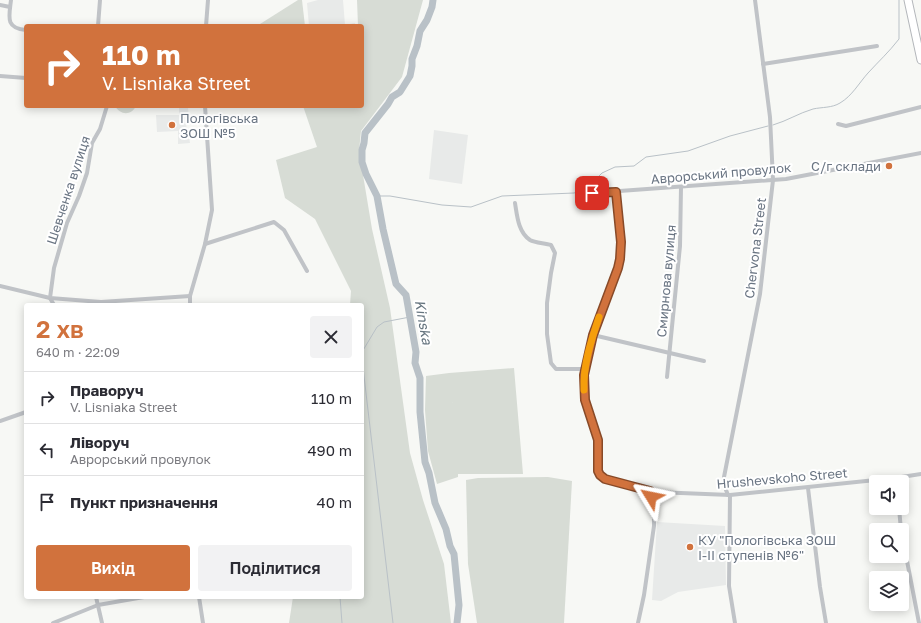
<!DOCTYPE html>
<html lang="uk">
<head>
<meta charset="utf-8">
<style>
	:root { --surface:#fff; --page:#f2f2f3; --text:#2b2b33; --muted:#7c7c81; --line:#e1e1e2; --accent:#d1723d }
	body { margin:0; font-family:"Golos Text",sans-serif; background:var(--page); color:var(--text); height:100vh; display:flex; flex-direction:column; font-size:15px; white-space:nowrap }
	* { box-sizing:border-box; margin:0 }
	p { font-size:13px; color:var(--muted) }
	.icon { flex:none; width:22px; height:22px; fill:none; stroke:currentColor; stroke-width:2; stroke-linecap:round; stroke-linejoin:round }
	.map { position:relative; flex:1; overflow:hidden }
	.details { position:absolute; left:24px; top:303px; width:340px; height:296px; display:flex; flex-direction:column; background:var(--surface); border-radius:4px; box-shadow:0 2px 10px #0003 }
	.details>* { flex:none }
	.top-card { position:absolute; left:24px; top:24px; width:340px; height:84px; border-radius:4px; box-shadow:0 2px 10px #0003; background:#d1723d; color:#fff; overflow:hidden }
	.controls { position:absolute; left:869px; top:475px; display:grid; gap:8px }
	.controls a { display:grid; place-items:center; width:40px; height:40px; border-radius:4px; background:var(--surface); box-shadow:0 2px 10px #0003; font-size:20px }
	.pin { position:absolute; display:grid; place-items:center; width:34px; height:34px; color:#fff; margin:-17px; border-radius:8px; box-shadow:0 2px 6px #0006 }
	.me { position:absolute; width:44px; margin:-22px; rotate:305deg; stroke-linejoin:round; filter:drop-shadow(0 0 3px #0008) }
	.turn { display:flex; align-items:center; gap:14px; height:84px; padding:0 12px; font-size:18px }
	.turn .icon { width:52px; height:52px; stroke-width:2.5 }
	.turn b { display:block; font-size:28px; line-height:34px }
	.round { display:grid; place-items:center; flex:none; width:42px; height:42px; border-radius:4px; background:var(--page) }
	.headline { display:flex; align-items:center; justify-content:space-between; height:68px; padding:0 12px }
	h1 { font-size:24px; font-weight:600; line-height:30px; color:var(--accent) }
	.action { display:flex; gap:8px; margin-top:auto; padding:8px 12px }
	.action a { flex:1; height:46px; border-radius:4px; background:var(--accent); color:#fff; font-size:16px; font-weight:600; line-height:46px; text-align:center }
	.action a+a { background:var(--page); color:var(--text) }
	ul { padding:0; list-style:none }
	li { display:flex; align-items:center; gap:12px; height:52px; padding:0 12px; border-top:1px solid var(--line) }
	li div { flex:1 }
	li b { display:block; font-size:15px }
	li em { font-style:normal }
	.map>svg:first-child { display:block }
</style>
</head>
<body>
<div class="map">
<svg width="921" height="623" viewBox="0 0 921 623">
	<rect width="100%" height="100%" fill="#f7f8f5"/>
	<g fill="#e8eae9">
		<path d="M318,0H343L345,25L355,23V26H309L307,3Z"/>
		<path d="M179,106H188L189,123H186L187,130H188L190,143L178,144V131L157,132L156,115H179Z"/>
		<path d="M434,130L468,135L462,184L429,179Z"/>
		<path d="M657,522L725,526L726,585L678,592L661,601L652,600Z"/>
	</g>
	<g fill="#d7dcd5">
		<path d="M298,0H302L305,26H260V24Z"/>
		<path d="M357,0H423L402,77L361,131L359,151L372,229L390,308L410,453L423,500L444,564L451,623H289L293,597H362V305H350L351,291L315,219L285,198L276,160L317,147L303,106H362V26H358Z"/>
		<path d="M115,106H136C131,116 120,115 115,106Z"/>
		<path d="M514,368L523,474H458V477L437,484L428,451L425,410L426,376L449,373L453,403L449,373Z"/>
		<path d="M548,477L572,481L564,623H477L468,564L466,480L478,478Z"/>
	</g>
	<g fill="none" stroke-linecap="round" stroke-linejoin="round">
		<g stroke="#b9c1c7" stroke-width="1">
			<path d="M773,125C787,121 799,113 813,109C822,107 832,108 840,103C852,96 859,83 868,73C878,62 889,52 899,39V0"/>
			<path d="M377,196H390L442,205L471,207L502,196L574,193L585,190L602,173L615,167L634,166L646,157L688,151L730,136L768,126"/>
			<path d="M362,352L377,327L384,322L410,317"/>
			<path d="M362,359L393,623"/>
			<path d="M340,597L342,623"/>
		</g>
		<path stroke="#b9c1c7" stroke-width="7" d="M433,0L432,7L427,20L420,31L417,46L412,59V66L410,76L400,92L392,97L388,104L365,133L364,143L362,150V162L366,174L377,196L383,229L396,284L406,295L416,352L415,363L420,378V412L425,462L429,473L435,503L446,529L450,546L454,554L459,605L457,623"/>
		<g stroke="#b4b7bb" stroke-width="9">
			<path id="primary" d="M908,0L921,60"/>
		</g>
		<g stroke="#c0c3c7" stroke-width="4">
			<path d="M11,0C9,17 5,28 26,30"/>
			<path d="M0,5L10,7"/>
			<path d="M98,26L100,0"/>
			<path d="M206,26L208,0"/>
			<path d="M763,64L877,46"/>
			<path d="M0,76L26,78"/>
			<path d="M838,124L846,126L921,107"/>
			<path d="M616,192C619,217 623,243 618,268C601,309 580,353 585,398C587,413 596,427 598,442C600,454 594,469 602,478L656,492L730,495L895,478L921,474"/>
			<path d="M592,193L786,179L921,153"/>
			<path d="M515,203C517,215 518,232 530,240C535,243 545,243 551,245L555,253L551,273L547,303V334L551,363L556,369H584"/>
			<path d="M205,244L274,222L284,230L307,271"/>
			<path d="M0,286L50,298L101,302L190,296"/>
			<path d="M54,305L50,298L54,268L67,223L79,196L87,173L92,143L100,129L107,106"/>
			<path d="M190,305V296L205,244L212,210L205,106"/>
			<path d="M593,335L704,361"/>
			<path d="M667,377L680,246L681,187"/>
			<path d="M0,421L26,412"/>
			<path d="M808,488L820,587L826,623"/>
			<path d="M728,495L724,485V477L760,294L773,180L770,117L755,0"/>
			<path d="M730,495L729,586L735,623"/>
			<path d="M899,508L901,530"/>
			<path d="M902,535L919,623"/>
			<path d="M96,597L102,623"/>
			<path d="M199,597L203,623"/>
			<path d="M53,623L98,605L144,597"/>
			<path d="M638,623L644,595L654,526V510L650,491"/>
		</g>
		<use href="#primary" stroke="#fff" stroke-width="7"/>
	</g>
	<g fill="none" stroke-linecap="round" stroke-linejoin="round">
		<g stroke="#884a28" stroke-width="10">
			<path id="route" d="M592,193L616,192L621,242L620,259L618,268L593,335L584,375L585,400L598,440V471L600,475L605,479L650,491L651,497"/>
		</g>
		<use href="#route" stroke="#d1723d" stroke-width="7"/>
		<path stroke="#f59e0b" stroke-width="7" d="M584,390C583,365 591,341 599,317"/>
	</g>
	<g fill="#d1723d" stroke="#fff" stroke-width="1.5">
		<circle cx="172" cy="125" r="4"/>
		<circle cx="889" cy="166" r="4"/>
		<circle cx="690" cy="547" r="4"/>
	</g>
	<g text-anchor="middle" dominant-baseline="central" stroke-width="4" stroke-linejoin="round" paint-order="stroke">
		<g font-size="13" fill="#6a7583" stroke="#fff" text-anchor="start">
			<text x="180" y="118">Пологівська<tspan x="180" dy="15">ЗОШ №5</tspan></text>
			<text x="881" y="166" text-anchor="end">С/г склади</text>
			<text x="698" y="540">КУ "Пологівська ЗОШ<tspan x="698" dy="15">І-ІІ ступенів №6"</tspan></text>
		</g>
		<g font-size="13" fill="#6a7583" stroke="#fff">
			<text transform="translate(721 173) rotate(-5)">Аврорський провулок</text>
			<text transform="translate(68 190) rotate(-72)">Шевченка вулиця</text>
			<text transform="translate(755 248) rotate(-83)">Chervona Street</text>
			<text transform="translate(666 281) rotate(-85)">Смирнова вулиця</text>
			<text transform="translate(782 478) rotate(-5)">Hrushevskoho Street</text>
		</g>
		<g font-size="14" font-style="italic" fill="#66757f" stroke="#fff">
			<text transform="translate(424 322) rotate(80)">Kinska</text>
		</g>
	</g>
</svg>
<div class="controls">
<a><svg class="icon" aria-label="sound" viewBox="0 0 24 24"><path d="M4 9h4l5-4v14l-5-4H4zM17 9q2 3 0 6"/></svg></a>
<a><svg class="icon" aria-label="search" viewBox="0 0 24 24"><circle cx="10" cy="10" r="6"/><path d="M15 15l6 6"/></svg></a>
<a><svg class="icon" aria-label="layers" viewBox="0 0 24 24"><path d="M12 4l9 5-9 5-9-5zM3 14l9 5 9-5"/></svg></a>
</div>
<div class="pin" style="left:592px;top:193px;background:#d93025"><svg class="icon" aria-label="arrive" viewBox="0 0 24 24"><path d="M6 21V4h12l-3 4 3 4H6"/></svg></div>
<svg class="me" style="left:651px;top:497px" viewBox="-20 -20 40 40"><path d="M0-17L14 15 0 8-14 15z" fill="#d1723d" stroke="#fff" stroke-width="4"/></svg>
<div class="top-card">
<div class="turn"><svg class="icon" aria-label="right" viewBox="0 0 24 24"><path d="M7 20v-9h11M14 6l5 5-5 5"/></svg><div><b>110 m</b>V. Lisniaka Street</div></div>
</div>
<section class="details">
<div class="headline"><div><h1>2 хв</h1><p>640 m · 22:09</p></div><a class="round"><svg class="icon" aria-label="close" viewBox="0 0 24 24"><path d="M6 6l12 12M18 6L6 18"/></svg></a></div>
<ul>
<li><svg class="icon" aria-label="right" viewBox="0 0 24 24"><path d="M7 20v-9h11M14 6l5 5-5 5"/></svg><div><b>Праворуч</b><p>V. Lisniaka Street</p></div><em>110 m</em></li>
<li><svg class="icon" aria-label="left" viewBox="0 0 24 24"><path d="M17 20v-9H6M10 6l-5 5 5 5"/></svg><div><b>Ліворуч</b><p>Аврорський провулок</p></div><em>490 m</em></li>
<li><svg class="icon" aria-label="arrive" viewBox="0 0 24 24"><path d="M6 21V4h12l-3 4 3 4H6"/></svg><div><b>Пункт призначення</b></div><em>40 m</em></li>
</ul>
<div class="action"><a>Вихід</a><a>Поділитися</a></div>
</section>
</div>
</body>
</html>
